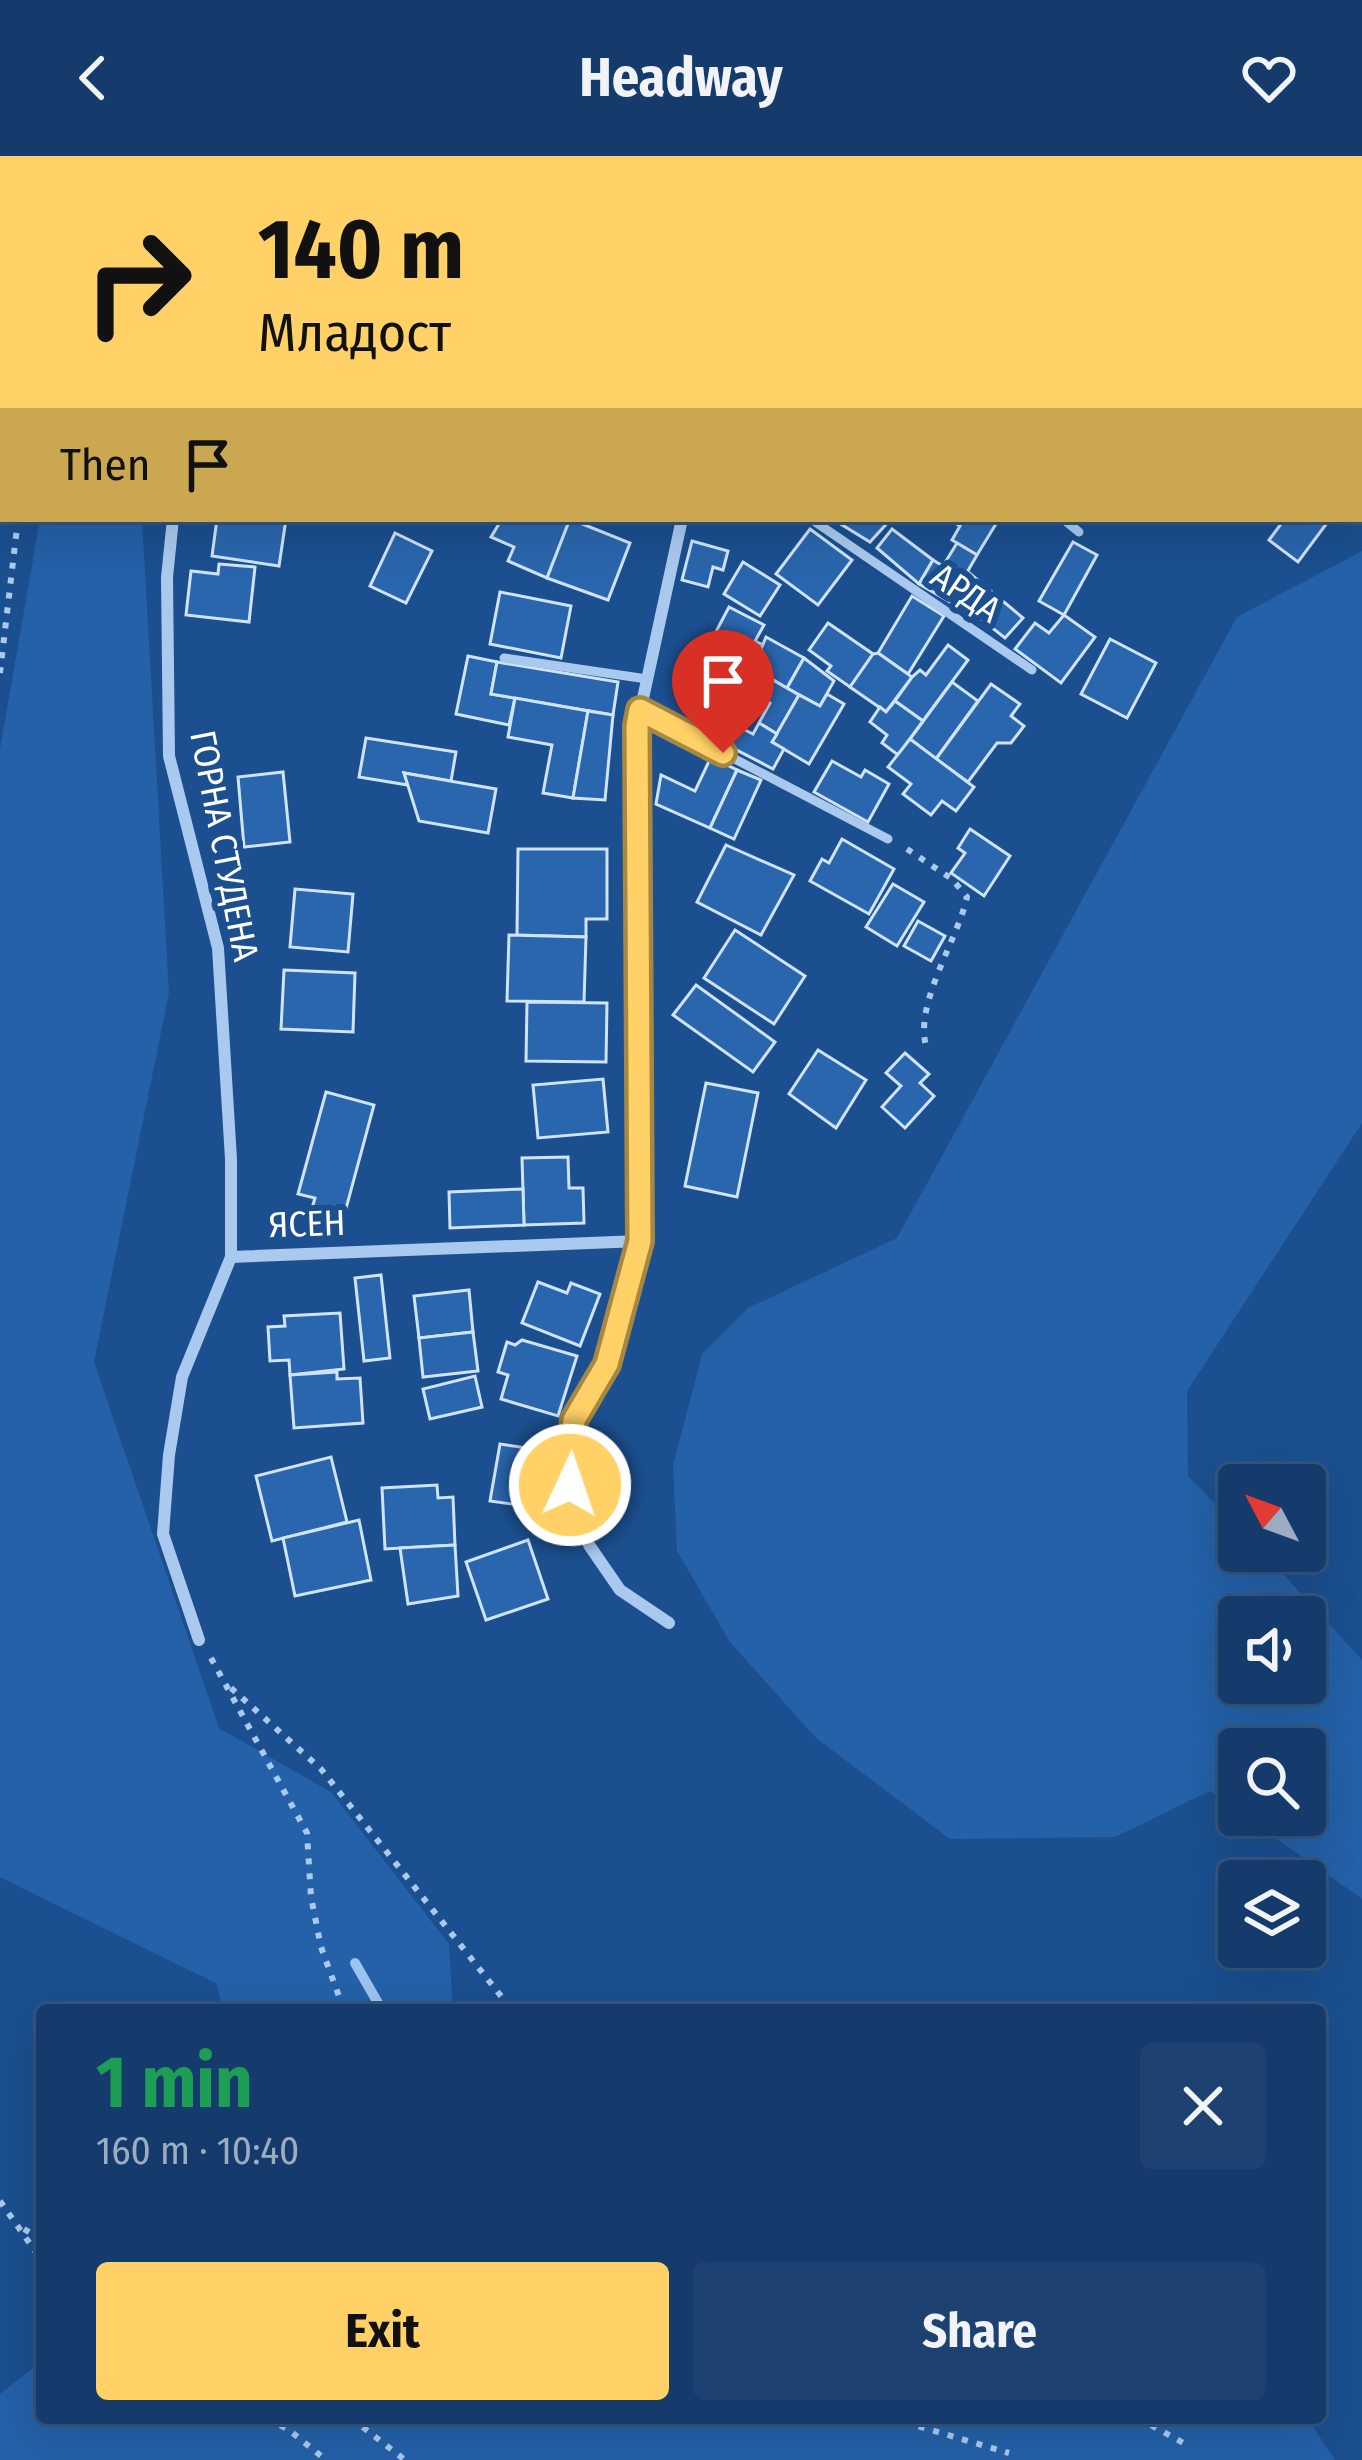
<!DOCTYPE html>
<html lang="en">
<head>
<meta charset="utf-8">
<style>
	:root { --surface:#143b6b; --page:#1d4271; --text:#f1f3f6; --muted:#9dadc1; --line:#33557e; --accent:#ffd166 }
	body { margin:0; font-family:"Fira Sans Condensed",sans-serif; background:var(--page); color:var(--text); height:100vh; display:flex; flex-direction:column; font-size:45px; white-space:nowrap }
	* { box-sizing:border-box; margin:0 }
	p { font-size:39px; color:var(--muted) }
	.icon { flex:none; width:66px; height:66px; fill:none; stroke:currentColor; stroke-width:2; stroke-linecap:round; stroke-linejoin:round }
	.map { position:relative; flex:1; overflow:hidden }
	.sheet { position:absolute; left:36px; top:1848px; width:1290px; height:420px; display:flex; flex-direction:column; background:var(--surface); border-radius:12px; box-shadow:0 12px 48px #0002,0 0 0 3px var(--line) }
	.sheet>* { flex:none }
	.hud { position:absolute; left:0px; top:0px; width:1362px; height:366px; box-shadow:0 12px 48px #0002,0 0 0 3px var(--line); background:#ffd166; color:#111; overflow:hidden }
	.needle { width:78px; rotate:311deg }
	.controls { position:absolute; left:1218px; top:1308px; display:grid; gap:24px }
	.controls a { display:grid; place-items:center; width:108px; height:108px; border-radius:12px; background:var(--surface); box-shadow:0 12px 48px #0002,0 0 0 3px var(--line); font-size:60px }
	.pin { position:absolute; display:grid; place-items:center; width:102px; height:102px; color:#fff; margin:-123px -51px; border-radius:50% 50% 50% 0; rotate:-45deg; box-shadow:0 0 12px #0007 }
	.pin .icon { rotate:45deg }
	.me { position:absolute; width:132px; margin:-66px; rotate:3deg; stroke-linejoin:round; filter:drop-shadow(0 0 9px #0008) }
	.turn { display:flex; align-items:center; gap:42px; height:252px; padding:0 60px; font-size:54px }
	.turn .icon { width:156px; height:156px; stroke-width:2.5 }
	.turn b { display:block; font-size:84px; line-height:102px }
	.then { display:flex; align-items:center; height:114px; padding:0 60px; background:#0003; gap:24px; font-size:45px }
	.round { display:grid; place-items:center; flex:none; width:126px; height:126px; border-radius:12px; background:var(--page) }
	.summary { display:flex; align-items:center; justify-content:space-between; height:204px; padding:0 60px }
	h1 { font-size:72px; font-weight:700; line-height:90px; color:#1e9e55 }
	.button { display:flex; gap:24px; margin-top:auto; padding:24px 60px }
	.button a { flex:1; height:138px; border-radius:12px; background:var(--accent); color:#111; font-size:48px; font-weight:700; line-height:138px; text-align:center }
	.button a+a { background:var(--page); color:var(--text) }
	header { display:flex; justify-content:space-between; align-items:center; height:156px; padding:0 60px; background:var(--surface); font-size:54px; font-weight:700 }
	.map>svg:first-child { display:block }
</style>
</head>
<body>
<header><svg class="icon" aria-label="back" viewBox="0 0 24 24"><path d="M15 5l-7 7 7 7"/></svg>Headway<svg class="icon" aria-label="heart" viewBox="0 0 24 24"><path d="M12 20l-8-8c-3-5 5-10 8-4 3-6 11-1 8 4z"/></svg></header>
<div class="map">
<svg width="1362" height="2304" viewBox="0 0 1362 2304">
	<rect width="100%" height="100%" fill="#1b4f8f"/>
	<g fill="#2461a8" fill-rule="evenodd">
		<path d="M40,363H142L169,837L94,1206L219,1572L331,1636L449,1788L453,1854H222L217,1828L0,1721V593Z"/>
		<path d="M1362,395V967L1187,1235L1188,1320L1239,1372V1395H1262L1362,1504V1743L1243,1659H1305V1593H1239V1656L1210,1635L1115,1681L950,1683L816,1582L730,1486L677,1395L673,1310L702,1198L748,1152L897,1082L1237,461ZM1239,1461H1305V1527H1239Z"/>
		<path d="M42,2205V2262H1307L1335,2304H0V2238Z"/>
	</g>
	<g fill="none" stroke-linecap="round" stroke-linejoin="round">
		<path stroke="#9cc4f0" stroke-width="10" d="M355,1807L382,1854"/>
	</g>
	<g fill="#2a66ad" stroke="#cfe3fa" stroke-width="3">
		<path d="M217,363H286L279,410L212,400Z"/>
		<path d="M502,363H570L547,422L508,405L514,391L491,381Z"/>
		<path d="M570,363L630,387L608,444L547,422Z"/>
		<path d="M840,363H891L870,386L839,367Z"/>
		<path d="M948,363H999L977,399L952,384L960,370Z"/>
		<path d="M1275,363H1330L1298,406L1269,384L1281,368Z"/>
		<path d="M810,373L852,404L818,449L776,418Z"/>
		<path d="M892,373L933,404L919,428L877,392Z"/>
		<path d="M395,377L432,395L406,447L370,430Z"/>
		<path d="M692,385L728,395L723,414L713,411L708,431L682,424Z"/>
		<path d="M1073,386L1097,399L1064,459L1039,445Z"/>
		<path d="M957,387L977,399L950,446L919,428L933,404L943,410Z"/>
		<path d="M743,406L780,429L760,460L724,438Z"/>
		<path d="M219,408L255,411L249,466L186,459L191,415L218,418Z"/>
		<path d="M968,416L1023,462L1005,482L953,441Z"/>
		<path d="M500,436L571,450L561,502L490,488Z"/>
		<path d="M912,440L944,460L908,518L878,497Z"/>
		<path d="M729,451L764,469L755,485L765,490L755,508L711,485Z"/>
		<path d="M1064,459L1095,481L1061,527L1015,493L1035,467L1049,477Z"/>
		<path d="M828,467L873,498L850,531L827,515L831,510L809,494Z"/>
		<path d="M766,481L804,502L787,532L753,512Z"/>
		<path d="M1110,483L1156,507L1127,562L1081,538Z"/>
		<path d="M948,489L968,504L923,565L895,545L912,521L920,514L926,519Z"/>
		<path d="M878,497L912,521L886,556L850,531L873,498Z"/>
		<path d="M468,500L497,506L491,538L515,542L509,569L456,558Z"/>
		<path d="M804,502L834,525L820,550L787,532Z"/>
		<path d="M497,506L618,526L613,559L491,538Z"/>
		<path d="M764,519L799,539L777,578L759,567L770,547L754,538Z"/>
		<path d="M952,526L978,545L936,603L910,583Z"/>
		<path d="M991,528L1020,548L1011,560L1024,570L1011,587H997L968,626L936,603Z"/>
		<path d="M827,538L844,548L809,608L772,586L799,539L820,550Z"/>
		<path d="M515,542L588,555L573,642L543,637L552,589L508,581Z"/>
		<path d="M895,545L923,565L898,599L882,587L887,579L870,566L880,551L886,556Z"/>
		<path d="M588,555L613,559L605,644L573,642Z"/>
		<path d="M759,567L777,578L772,586L784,593L773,613L729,590L739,571L753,578Z"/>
		<path d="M366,582L456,596L451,625L404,617L408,629L359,621Z"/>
		<path d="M910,583L974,631L956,655L942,645L931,659L903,638L911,628L888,611Z"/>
		<path d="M711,601L737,614L710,672L656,648L661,619L695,635Z"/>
		<path d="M832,605L861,621L865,614L889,628L868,666L814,636Z"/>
		<path d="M737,614L761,624L734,683L710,672Z"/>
		<path d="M283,616L290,686L244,691L238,621Z"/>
		<path d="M404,617L496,633L488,677L419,665Z"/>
		<path d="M970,673L1010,700L984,740L951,717L965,697L958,692Z"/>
		<path d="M842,683L894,713L869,758L810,725L822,703L829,707Z"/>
		<path d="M726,689L794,719L761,779L697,746Z"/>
		<path d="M518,693H607V763H586V781L517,779Z"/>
		<path d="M893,728L924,746L897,790L866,771Z"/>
		<path d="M295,733L353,738L348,796L290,791Z"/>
		<path d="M918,765L945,780L931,805L904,790Z"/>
		<path d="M735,774L805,820L774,868L704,822Z"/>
		<path d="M509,779L586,781L584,846L507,845Z"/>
		<path d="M284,814L355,817L353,876L281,873Z"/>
		<path d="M696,829L775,886L753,916L673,859Z"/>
		<path d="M527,846L607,847L606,906L526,905Z"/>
		<path d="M818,894L866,924L836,972L789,938Z"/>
		<path d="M905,897L929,918L920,927L934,940L905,972L882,951L901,930L886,917Z"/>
		<path d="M603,923L608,976L538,982L533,929Z"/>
		<path d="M706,927L758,937L737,1041L685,1030Z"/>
		<path d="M326,936L374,949L344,1060L310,1059L315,1042L298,1038Z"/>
		<path d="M568,1001L569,1032H583L584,1067L524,1069L522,1002Z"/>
		<path d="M523,1033L524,1069L450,1072L449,1036Z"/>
		<path d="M381,1119L390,1202L364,1205L355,1122Z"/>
		<path d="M538,1126L567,1137L571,1127L600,1138L580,1190L522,1167Z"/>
		<path d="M469,1134L473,1176L419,1182L414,1140Z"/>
		<path d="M340,1157L344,1213L290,1219L289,1204L270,1205L268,1171L285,1170L284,1160Z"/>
		<path d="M473,1176L478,1215L423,1221L419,1182Z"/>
		<path d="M522,1184L577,1200L558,1260L501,1243L508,1219L498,1216L507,1186L515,1189Z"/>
		<path d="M337,1216V1223L360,1222L363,1267L294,1272L290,1219Z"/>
		<path d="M475,1220L482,1251L430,1263L423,1233Z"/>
		<path d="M500,1288L554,1296L547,1339L527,1350L490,1345Z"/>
		<path d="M331,1301L347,1366L272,1385L256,1320Z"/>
		<path d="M437,1329L438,1342L453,1341L455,1389L385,1393L382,1332Z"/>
		<path d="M359,1364L371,1424L295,1440L283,1382Z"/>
		<path d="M528,1384L548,1443L486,1464L466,1406Z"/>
		<path d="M455,1389L458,1440L408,1448L400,1392Z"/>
	</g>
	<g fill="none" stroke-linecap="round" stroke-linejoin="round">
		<g stroke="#a9c9ee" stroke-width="6" stroke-dasharray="6 9" stroke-linecap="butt">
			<path d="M0,517L18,363"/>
			<path d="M907,693L952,723L967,741C958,784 912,850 927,893"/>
			<path d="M211,1502L307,1677L311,1741L321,1791L344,1854"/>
			<path d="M231,1532L321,1613L512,1854"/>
			<path d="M0,2045L42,2105"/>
			<path d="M24,2073L42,2084"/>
			<path d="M267,2262L289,2274L326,2304"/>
			<path d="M351,2262L405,2304"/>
			<path d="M890,2262L1009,2297"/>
			<path d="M1138,2262L1187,2289"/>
		</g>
		<g stroke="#a9c9ee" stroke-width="9">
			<path d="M984,0L988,3"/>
			<path d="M194,3L195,0"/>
			<path d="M811,363L1032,514"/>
			<path d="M1063,363L1079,376"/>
			<path d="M504,502L647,523"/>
			<path d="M641,554L888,683"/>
		</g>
		<g stroke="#a9c9ee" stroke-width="12">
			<path d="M349,3L350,0"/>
			<path d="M595,3L596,0"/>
			<path d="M832,3L833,0"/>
			<path d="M0,100L3,101"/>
			<path d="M173,363L167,421L169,600L218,792L231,1003V1101L182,1221L169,1299L163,1378L199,1484"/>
			<path d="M231,1101L640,1085"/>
			<path d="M669,1467L620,1434L589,1389L570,1329L574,1264L607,1208L640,1085L637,570L682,363"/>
		</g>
	</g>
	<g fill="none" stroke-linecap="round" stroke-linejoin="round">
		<g stroke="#a68842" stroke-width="30">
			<path id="route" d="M570,1329L574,1264L607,1208L640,1085L637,570L640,554L723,597"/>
		</g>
		<use href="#route" stroke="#ffd166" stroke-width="21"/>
	</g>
	<g text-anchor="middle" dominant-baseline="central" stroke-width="12" stroke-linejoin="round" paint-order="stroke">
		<g font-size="36" fill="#fff" stroke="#1b4f8f">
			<text transform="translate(966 437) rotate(34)">АРДА</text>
			<text transform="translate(224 690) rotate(79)">ГОРНА СТУДЕНА</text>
			<text transform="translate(307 1068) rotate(-2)">ЯСЕН</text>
		</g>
	</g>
</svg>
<div class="controls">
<a><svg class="needle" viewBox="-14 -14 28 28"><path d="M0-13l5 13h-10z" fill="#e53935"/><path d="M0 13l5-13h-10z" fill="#9dadc1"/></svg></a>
<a><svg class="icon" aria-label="sound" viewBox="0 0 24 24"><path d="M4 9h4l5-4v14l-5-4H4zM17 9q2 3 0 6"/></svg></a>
<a><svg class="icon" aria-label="search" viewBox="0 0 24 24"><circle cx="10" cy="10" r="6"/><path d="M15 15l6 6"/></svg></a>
<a><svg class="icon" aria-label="layers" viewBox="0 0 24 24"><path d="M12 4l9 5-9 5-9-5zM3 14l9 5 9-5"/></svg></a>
</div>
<div class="pin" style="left:723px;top:597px;background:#d93025"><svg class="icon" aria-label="arrive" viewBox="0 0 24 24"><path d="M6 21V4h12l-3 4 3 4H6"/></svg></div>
<svg class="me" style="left:570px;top:1329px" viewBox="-20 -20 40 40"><circle r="17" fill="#ffd166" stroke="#fff" stroke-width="3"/><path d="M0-11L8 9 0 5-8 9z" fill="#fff"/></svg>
<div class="hud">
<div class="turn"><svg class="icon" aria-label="right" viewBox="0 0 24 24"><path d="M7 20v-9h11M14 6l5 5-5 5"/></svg><div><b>140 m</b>Младост</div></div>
<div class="then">Then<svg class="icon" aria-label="arrive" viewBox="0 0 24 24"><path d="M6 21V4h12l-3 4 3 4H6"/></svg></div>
</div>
<section class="sheet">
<div class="summary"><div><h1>1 min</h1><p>160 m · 10:40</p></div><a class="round"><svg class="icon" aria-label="close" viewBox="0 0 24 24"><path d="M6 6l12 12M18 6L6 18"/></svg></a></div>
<div class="button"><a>Exit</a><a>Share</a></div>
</section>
</div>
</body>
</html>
